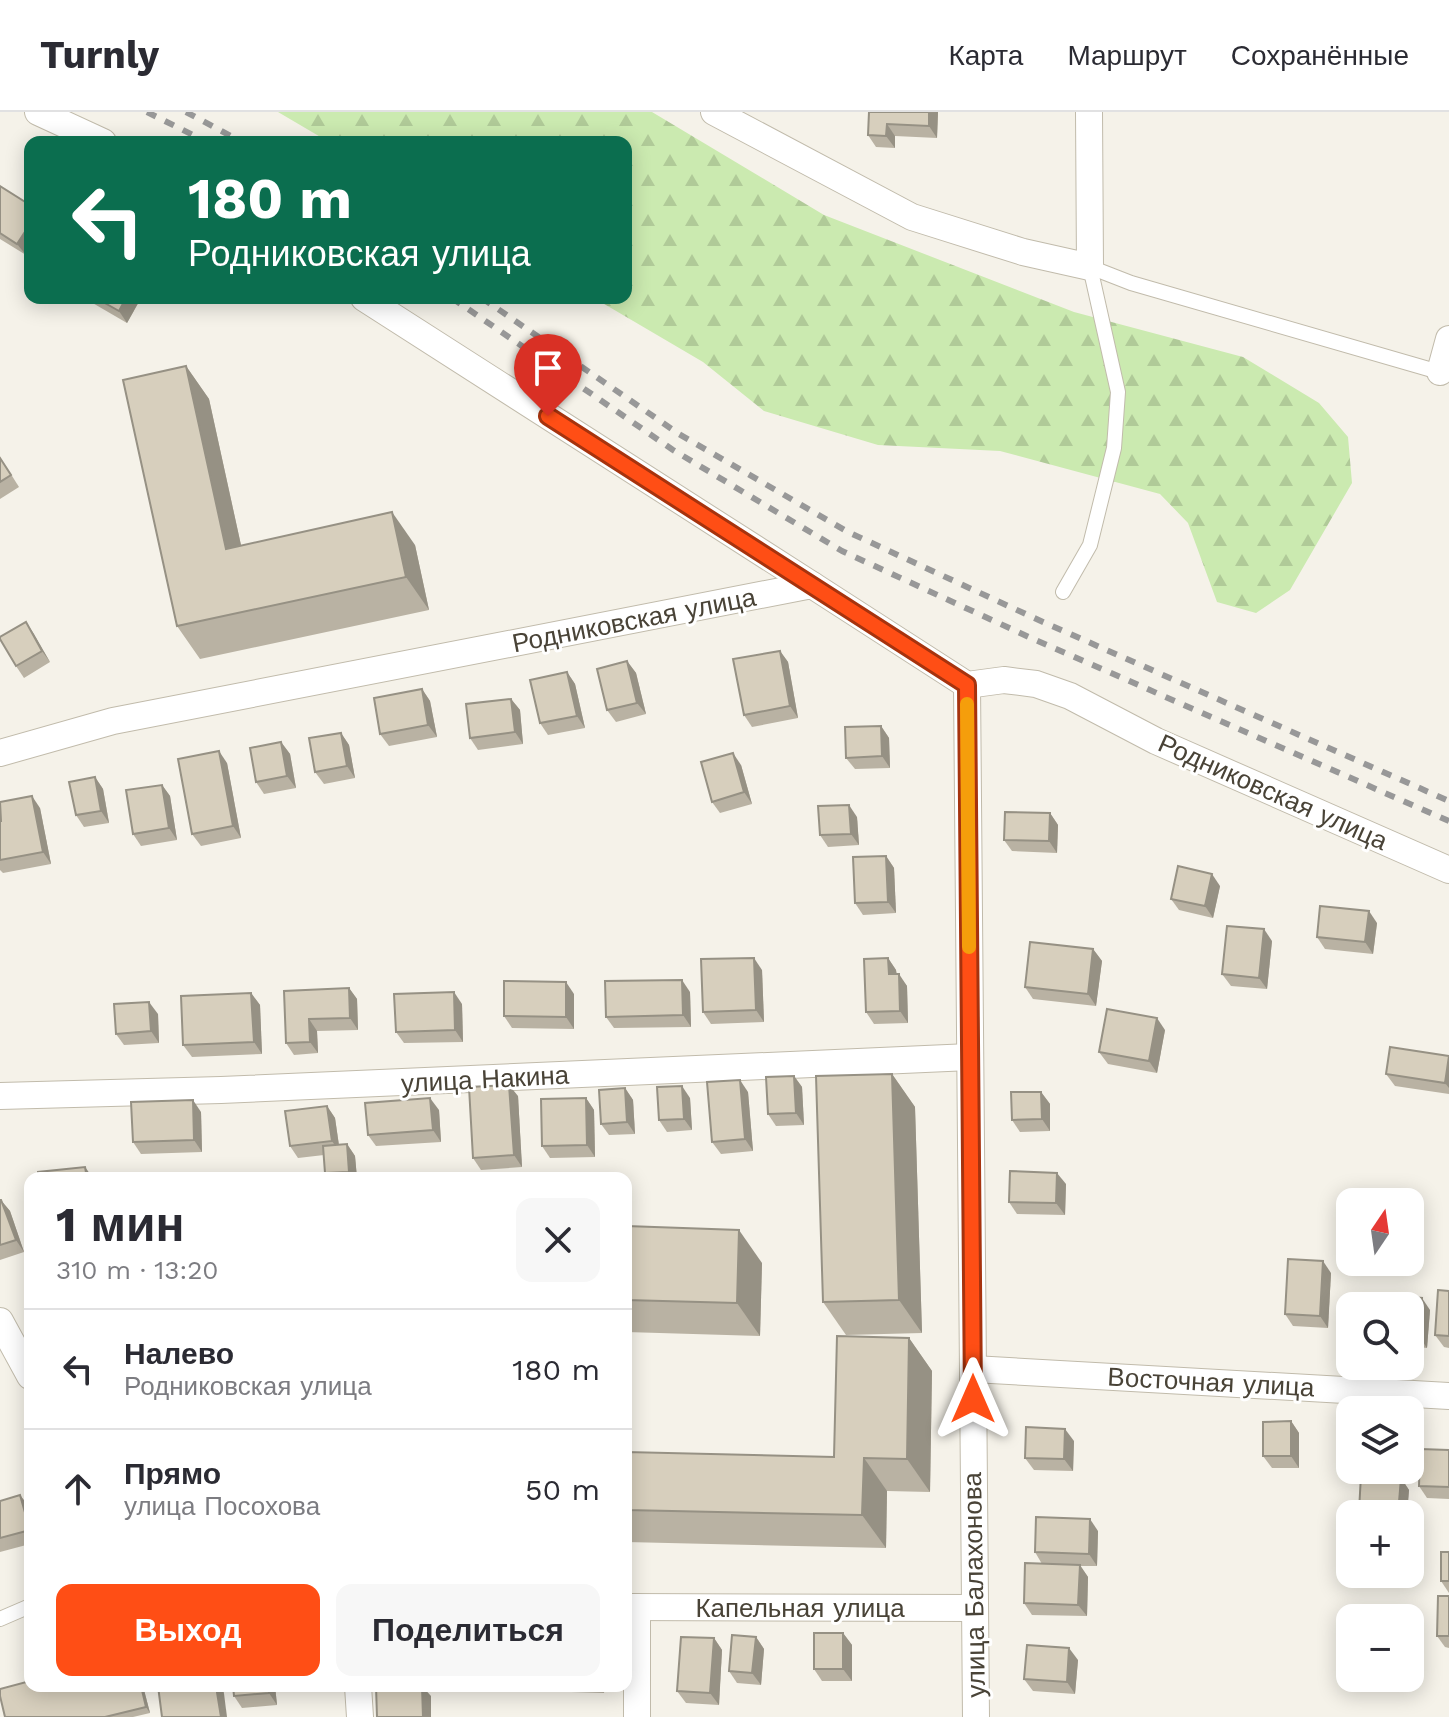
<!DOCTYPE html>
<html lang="ru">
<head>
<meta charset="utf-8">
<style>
	:root { --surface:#fff; --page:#f7f7f7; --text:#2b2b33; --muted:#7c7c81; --line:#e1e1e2; --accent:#ff4e15 }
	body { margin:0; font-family:"Work Sans",sans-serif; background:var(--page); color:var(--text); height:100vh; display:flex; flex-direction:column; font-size:30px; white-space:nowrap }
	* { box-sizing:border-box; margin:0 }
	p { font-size:26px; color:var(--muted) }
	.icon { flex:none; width:44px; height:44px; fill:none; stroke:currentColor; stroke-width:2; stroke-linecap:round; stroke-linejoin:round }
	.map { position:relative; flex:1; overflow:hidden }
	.panel { position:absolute; left:24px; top:1060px; width:608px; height:520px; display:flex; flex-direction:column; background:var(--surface); border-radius:16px; box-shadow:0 4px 20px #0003 }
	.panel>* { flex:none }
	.top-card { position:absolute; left:24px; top:24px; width:608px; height:168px; border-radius:16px; box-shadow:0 4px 20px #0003; background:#0b6e4f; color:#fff; overflow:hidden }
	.needle { width:52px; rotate:13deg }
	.buttons { position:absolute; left:1336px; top:1076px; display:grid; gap:16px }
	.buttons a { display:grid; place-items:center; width:88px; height:88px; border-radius:16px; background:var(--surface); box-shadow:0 4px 20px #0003; font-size:40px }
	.pin { position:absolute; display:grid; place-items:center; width:68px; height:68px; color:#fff; margin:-82px -34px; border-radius:50% 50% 50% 0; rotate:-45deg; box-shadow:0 0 8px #0007 }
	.pin .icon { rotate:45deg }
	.me { position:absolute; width:88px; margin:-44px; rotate:0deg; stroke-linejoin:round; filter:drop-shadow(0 0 6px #0008) }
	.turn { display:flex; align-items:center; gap:28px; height:168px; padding:0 32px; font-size:36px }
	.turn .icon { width:104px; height:104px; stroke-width:2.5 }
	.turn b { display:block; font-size:56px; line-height:68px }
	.round { display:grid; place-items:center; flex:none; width:84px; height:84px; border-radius:16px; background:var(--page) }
	.overview { display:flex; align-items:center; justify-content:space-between; height:136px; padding:0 32px }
	h1 { font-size:48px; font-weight:700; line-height:60px }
	.action { display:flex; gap:16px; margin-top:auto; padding:16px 32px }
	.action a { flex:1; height:92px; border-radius:16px; background:var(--accent); color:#fff; font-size:32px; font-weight:700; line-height:92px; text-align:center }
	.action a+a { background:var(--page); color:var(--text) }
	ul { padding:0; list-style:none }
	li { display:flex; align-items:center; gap:24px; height:120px; padding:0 32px; border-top:2px solid var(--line) }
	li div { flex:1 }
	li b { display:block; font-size:30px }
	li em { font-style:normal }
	header { display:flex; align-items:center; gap:48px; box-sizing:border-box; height:112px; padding:0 40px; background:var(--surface); border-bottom:2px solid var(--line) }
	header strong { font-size:38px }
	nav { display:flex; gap:44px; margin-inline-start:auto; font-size:28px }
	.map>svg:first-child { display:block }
</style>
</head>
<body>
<header>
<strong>Turnly</strong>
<nav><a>Карта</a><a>Маршрут</a><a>Сохранённые</a></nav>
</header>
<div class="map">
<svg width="1449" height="1605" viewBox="0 0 1449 1605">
	<defs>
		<pattern id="forest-firs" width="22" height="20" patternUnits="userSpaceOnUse" patternTransform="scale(2)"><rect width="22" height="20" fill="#cbeab0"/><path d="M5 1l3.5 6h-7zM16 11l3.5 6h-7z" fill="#b0ca98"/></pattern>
	</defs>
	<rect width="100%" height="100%" fill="#f5f2e9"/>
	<path fill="url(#forest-firs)" d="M278,0H652L824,103L1074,200L1243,245L1319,291L1348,325L1352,371L1290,478L1256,501L1217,490L1188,411L1160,382L1000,339L878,333L764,299L703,250L594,186H626V30H329Z"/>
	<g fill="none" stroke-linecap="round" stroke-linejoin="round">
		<g stroke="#c1bbab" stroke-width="16">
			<g id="lane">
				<path d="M1090,155L1131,171L1446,262"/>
				<path d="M1063,480L1090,433L1114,336L1118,280L1090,155"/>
				<path d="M0,1507L30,1494"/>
			</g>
		</g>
		<g stroke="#c1bbab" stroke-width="28">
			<g id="street">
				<path d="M38,0L103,30"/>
				<path d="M714,0L912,105L1023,140L1090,155L1089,0"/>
				<path d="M364,186L812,473"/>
				<path d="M1440,260L1449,227"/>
				<path d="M967,573L976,1605"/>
				<path d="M0,641L113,609L812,473L967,573L1004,568L1036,572L1070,584L1156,629L1449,758"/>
				<path d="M0,984L221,978L970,945"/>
				<path d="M0,1209L30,1264"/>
				<path d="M973,1257L1449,1284"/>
				<path d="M626,1495L975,1496"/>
				<path d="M637,1495V1605"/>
				<path d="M358,1574L360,1605"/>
			</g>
		</g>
		<use href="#lane" stroke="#fff" stroke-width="14"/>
		<use href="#street" stroke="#fff" stroke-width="26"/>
		<g stroke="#989898" stroke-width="6" stroke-dasharray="10 10" stroke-linecap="butt">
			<path d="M147,0L207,30"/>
			<path d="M186,0L242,30"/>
			<path d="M452,186L673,338L842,439L1031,526L1449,709"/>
			<path d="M482,186L679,322L848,420L1043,510L1449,689"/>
		</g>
	</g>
	<g fill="#b9b2a3">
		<path d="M869,0H938L937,26L895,24V36L876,35L868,23Z"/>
		<path d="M0,74L26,143L0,127Z"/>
		<path d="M84,186H141L127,211Z"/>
		<path d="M186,254L209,287L241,433H415L429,498L200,547L177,514Z"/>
		<path d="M0,345L19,375L0,387Z"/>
		<path d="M26,510L50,550L24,566L16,554Z"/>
		<path d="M780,539L788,550L798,606L752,615L744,603Z"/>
		<path d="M627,549L636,561L646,602L616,610L607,598Z"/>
		<path d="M567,560L575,572L585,616L548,623L540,611Z"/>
		<path d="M422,577L430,589L437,625L389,634L380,622Z"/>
		<path d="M511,587L520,598L523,632L478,638L470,626Z"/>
		<path d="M881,614L889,626L890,656L855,657L846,646Z"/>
		<path d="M341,621L349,633L355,666L324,672L315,660Z"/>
		<path d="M281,630L290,642L296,676L264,682L256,670Z"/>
		<path d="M227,651L241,726L201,734L192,722Z"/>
		<path d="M741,653L752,692L720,701L712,690Z"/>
		<path d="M95,665L103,677L109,711L84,715L76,703Z"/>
		<path d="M162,673L170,684L177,728L141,734L133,722Z"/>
		<path d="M40,696L51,752L3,761L0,758V709Z"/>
		<path d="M1050,701L1058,713L1057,741L1012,739L1004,728Z"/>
		<path d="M857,705L859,733L828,735L820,723Z"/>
		<path d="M886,744L894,756L896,801L863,803L855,791Z"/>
		<path d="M1220,774L1213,806L1179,798L1171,787Z"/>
		<path d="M1377,811L1373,842L1325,837L1317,825Z"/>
		<path d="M1272,829L1267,877L1231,874L1222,862Z"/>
		<path d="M1093,837L1102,849L1096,894L1033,887L1025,875Z"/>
		<path d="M888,846L896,858L897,862L907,874L908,911L874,912L866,900Z"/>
		<path d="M762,858L764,910L711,912L703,900Z"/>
		<path d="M349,876L357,887L358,918L317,919L318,941L294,943L286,931L284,879Z"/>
		<path d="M690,880L691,915L614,916L606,905Z"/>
		<path d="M251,881L260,893L262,942L192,945L183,933Z"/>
		<path d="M574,882V917L512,916L504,904Z"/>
		<path d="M462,892L463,930L404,931L396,920Z"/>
		<path d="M158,902L159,931L124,933L116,922Z"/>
		<path d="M1165,918L1157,961L1108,952L1099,940Z"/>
		<path d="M1449,944V982L1395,974L1386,962Z"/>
		<path d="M892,962L915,995L922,1221L846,1223L823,1190Z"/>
		<path d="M794,964L802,975L804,1013L776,1014L768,1002Z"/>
		<path d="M625,976L633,988L635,1022L609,1023L601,1012Z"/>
		<path d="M748,980L753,1039L721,1042L712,1030Z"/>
		<path d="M1041,980L1050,992V1019L1020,1020L1012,1008Z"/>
		<path d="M518,984L522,1055L481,1058L473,1046Z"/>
		<path d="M586,986L594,998L595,1045L550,1046L542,1034Z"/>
		<path d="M690,986L692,1018L667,1020L659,1008Z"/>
		<path d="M327,994L335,1006L339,1033L347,1032L355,1044L357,1066H328L325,1061L324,1043L298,1046L290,1034Z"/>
		<path d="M439,998L441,1030L376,1034L368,1023Z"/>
		<path d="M201,1000L202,1040L141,1042L133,1030Z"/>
		<path d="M1066,1072L1065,1103L1017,1102L1009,1090Z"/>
		<path d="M0,1088L10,1099L24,1140L0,1148Z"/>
		<path d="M626,1114L762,1151L760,1224L626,1220Z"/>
		<path d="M1331,1161L1328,1216L1293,1214L1285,1202Z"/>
		<path d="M1449,1179V1236L1444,1235L1435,1223Z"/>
		<path d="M1410,1194L1430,1198L1427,1236L1410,1234Z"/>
		<path d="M909,1226L932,1259L930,1380L887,1379L886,1436L626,1430V1340L834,1345Z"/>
		<path d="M1291,1309L1299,1321V1356H1272L1263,1344Z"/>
		<path d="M1074,1329L1073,1359L1034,1358L1025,1346Z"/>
		<path d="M1449,1338V1387L1427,1386L1419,1374Z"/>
		<path d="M1401,1366L1409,1378L1407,1402H1361L1359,1399Z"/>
		<path d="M20,1383L29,1395L30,1400V1432L0,1440V1389Z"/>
		<path d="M1098,1419L1097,1454H1080L1088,1465L1087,1504L1032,1503L1024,1491L1042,1452L1035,1440Z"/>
		<path d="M1449,1440V1481L1441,1469Z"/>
		<path d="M1449,1484V1536L1445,1535L1437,1524Z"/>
		<path d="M843,1521L852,1533V1569H822L814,1557Z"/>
		<path d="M756,1525L764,1537L761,1573L737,1571L729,1559Z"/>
		<path d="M714,1526L722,1538L719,1593L686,1591L677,1579Z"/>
		<path d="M1078,1548L1075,1582L1033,1579L1024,1567Z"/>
		<path d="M143,1574L150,1601L133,1605H5Z"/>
		<path d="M233,1574H275L277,1593L242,1596L234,1584Z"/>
		<path d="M503,1574H545V1580H507Z"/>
		<path d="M567,1574H605L604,1581L571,1580Z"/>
	</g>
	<g fill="#969184">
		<path d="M929,0H938L937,26L929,14Z"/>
		<path d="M887,12L895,24V36L886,24Z"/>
		<path d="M30,112V137L26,143L17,132Z"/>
		<path d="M126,186H141L127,211L119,199Z"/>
		<path d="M186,254L209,287L249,470L226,437Z"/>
		<path d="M392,400L415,433L429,498L406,465Z"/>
		<path d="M26,510L34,522L50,550L42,539Z"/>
		<path d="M780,539L788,550L798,606L790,594Z"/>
		<path d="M627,549L636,561L646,602L637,591Z"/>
		<path d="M567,560L575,572L585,616L577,604Z"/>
		<path d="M422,577L430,589L437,625L428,613Z"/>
		<path d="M511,587L520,598L523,632L515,620Z"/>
		<path d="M881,614L889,626L890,656L882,644Z"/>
		<path d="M341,621L349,633L355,666L347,654Z"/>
		<path d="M281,630L290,642L296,676L287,664Z"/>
		<path d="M219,639L227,651L241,726L233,714Z"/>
		<path d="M733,641L741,653L752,692L744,680Z"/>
		<path d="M95,665L103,677L109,711L101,699Z"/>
		<path d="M162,673L170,684L177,728L169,716Z"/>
		<path d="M32,684L40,696L51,752L43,740Z"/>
		<path d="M849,693L857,705L859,733L851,722Z"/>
		<path d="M1050,701L1058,713L1057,741L1049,729Z"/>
		<path d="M886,744L894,756L896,801L888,790Z"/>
		<path d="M1212,762L1220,774L1213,806L1205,794Z"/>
		<path d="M1369,799L1377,811L1373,842L1365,830Z"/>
		<path d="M1264,817L1272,829L1267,877L1259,866Z"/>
		<path d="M1093,837L1102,849L1096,894L1088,882Z"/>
		<path d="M754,846L762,858L764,910L756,898Z"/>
		<path d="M888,846L896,858L897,874L889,862Z"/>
		<path d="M899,862L907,874L908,911L900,899Z"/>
		<path d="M682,868L690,880L691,915L683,903Z"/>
		<path d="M566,870L574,882V917L566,905Z"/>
		<path d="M349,876L357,887L358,918L350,906Z"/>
		<path d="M454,880L462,892L463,930L455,918Z"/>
		<path d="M251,881L260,893L262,942L254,930Z"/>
		<path d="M149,890L158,902L159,931L151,919Z"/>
		<path d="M1157,906L1165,918L1157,961L1149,949Z"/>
		<path d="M309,907L317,919L318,941L310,930Z"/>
		<path d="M1449,944V976L1445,971Z"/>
		<path d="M892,962L915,995L922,1221L899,1188Z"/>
		<path d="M794,964L802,975L804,1013L796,1001Z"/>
		<path d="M740,968L748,980L753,1039L745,1027Z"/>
		<path d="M509,973L518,984L522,1055L514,1043Z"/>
		<path d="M682,974L690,986L692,1018L684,1007Z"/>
		<path d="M625,976L633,988L635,1022L627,1010Z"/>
		<path d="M1041,980L1050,992V1019L1042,1007Z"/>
		<path d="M430,986L439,998L441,1030L433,1018Z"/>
		<path d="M586,986L594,998L595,1045L587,1033Z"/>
		<path d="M193,988L201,1000L202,1040L194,1028Z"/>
		<path d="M327,994L335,1006L340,1041L332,1029Z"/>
		<path d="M347,1032L355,1044L357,1066H353L349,1060Z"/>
		<path d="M85,1055L93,1066H87Z"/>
		<path d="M1057,1061L1066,1072L1065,1103L1056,1091Z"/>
		<path d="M1,1088L10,1099L24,1140L16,1128Z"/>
		<path d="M739,1118L762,1151L760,1224L737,1191Z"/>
		<path d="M1323,1149L1331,1161L1328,1216L1320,1204Z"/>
		<path d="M1422,1186L1430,1198L1427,1236L1419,1224Z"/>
		<path d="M909,1226L932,1259L930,1380L907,1347Z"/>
		<path d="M1291,1309L1299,1321V1356L1291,1344Z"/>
		<path d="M1065,1317L1074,1329L1073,1359L1064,1347Z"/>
		<path d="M864,1346L887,1379L886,1436L862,1403Z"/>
		<path d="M1401,1366L1409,1378L1407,1402H1398Z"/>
		<path d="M20,1383L29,1395L30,1400V1418Z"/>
		<path d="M1090,1407L1098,1419L1097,1454L1089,1442Z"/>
		<path d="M1080,1453L1088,1465L1087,1504L1078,1493Z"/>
		<path d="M843,1521L852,1533V1569L843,1557Z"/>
		<path d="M756,1525L764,1537L761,1573L752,1561Z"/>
		<path d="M714,1526L722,1538L719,1593L710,1581Z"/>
		<path d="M1069,1536L1078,1548L1075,1582L1067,1570Z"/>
		<path d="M141,1574H143L150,1601L146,1595Z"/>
		<path d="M216,1574H223L227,1605H221Z"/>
		<path d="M268,1574H275L277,1593L269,1581Z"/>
		<path d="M422,1574L431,1584V1605H423Z"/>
	</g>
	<g fill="#d7cfbd" stroke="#969184" stroke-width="2">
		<path d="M869,0H929V14L887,12L886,24L868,23Z"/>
		<path d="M0,74L30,93V112L17,132L0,121Z"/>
		<path d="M96,186H126L119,199Z"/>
		<path d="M186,254L226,437L392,400L406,465L177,514L123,268Z"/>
		<path d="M0,346L11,363L0,370Z"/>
		<path d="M26,510L42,539L16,554L0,527V525Z"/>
		<path d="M780,539L790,594L744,603L733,547Z"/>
		<path d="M627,549L637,591L607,598L597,557Z"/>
		<path d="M567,560L577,604L540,611L530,568Z"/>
		<path d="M422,577L428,613L380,622L374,586Z"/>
		<path d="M511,587L515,620L470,626L466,592Z"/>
		<path d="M881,614L882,644L846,646L845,615Z"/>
		<path d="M341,621L347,654L315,660L309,626Z"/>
		<path d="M281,630L287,664L256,670L250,636Z"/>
		<path d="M219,639L233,714L192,722L178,647Z"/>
		<path d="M733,641L744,680L712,690L701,650Z"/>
		<path d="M95,665L101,699L76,703L69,670Z"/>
		<path d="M162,673L169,716L133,722L126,678Z"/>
		<path d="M32,684L43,740L0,748V709H1L0,690Z"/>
		<path d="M849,693L851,722L820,723L818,694Z"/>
		<path d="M1005,700L1050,701L1049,729L1004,728Z"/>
		<path d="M886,744L888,790L855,791L853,745Z"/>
		<path d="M1178,754L1212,762L1205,794L1171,787Z"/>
		<path d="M1320,794L1369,799L1365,830L1317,825Z"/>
		<path d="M1227,814L1264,817L1259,866L1222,862Z"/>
		<path d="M1030,830L1093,837L1088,882L1025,875Z"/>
		<path d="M754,846L756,898L703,900L701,847Z"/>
		<path d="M888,846L889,862H899L900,899L866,900L864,847Z"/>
		<path d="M682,868L683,903L606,905L605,869Z"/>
		<path d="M504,869L566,870V905L504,904Z"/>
		<path d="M349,876L350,906L309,907L310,930L286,931L284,879Z"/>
		<path d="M454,880L455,918L396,920L394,882Z"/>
		<path d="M251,881L254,930L183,933L181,884Z"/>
		<path d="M149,890L151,919L116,922L114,892Z"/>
		<path d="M1107,897L1157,906L1149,949L1099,940Z"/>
		<path d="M1390,935L1449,944L1445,971L1386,962Z"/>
		<path d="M892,962L899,1188L823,1190L816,964Z"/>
		<path d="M794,964L796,1001L768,1002L766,965Z"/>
		<path d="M740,968L745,1027L712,1030L707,970Z"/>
		<path d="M509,973L514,1043L473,1046L469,975Z"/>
		<path d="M682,974L684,1007L659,1008L657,975Z"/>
		<path d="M625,976L627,1010L601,1012L599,978Z"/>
		<path d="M1011,980H1041L1042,1007L1012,1008Z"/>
		<path d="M430,986L433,1018L368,1023L365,991Z"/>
		<path d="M586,986L587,1033L542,1034L541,987Z"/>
		<path d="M193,988L194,1028L133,1030L131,990Z"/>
		<path d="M327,994L332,1029L290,1034L285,999Z"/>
		<path d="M347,1032L349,1060L325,1061L323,1034Z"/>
		<path d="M85,1055L87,1066H38V1060Z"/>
		<path d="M1010,1059L1057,1061L1056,1091L1009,1090Z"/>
		<path d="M0,1088H1L16,1128L0,1133Z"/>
		<path d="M626,1114L739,1118L737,1191L626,1188Z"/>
		<path d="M1288,1147L1323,1149L1320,1204L1285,1202Z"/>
		<path d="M1438,1178L1449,1179V1224L1435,1223Z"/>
		<path d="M1379,1182L1422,1186L1419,1224L1410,1223V1194H1378Z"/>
		<path d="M837,1224L909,1226L907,1347L864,1346L862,1403L626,1398V1340L834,1345Z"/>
		<path d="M1291,1309V1344H1263V1310Z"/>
		<path d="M1026,1315L1065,1317L1064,1347L1025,1346Z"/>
		<path d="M1420,1337L1449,1338V1375L1419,1374Z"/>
		<path d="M1361,1363L1401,1366L1398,1402L1359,1399Z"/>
		<path d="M20,1383L30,1418L0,1426V1389Z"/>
		<path d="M1036,1405L1090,1407L1089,1442L1035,1440Z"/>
		<rect x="1441" y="1440" width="8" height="29"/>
		<path d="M1025,1451L1080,1453L1078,1493L1024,1491Z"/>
		<path d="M1438,1484H1449V1524H1437Z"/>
		<rect x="814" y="1521" width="29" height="36"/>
		<path d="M732,1523L756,1525L752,1561L729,1559Z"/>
		<path d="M681,1525L714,1526L710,1581L677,1579Z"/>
		<path d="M1027,1533L1069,1536L1067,1570L1024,1567Z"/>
		<path d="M30,1569V1574H141L146,1595L105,1605H5L0,1584V1577Z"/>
		<path d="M158,1574H216L221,1605H162Z"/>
		<path d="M233,1574H268L269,1581L234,1584Z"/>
		<path d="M376,1574H422L423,1605H377Z"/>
	</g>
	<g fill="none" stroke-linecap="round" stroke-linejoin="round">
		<g stroke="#a6330e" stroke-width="20">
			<path id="route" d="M548,304L967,573L973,1287"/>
		</g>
		<use href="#route" stroke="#ff4e15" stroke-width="14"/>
		<path stroke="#f59e0b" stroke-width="14" d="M967,592L969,835"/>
	</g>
	<g text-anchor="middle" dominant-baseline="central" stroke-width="6" stroke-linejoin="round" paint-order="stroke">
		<g font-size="26" fill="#494337" stroke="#fff">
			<text transform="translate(634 508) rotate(-11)">Родниковская улица</text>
			<text transform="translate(1273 680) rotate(24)">Родниковская улица</text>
			<text transform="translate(485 967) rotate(-3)">улица Накина</text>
			<text transform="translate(1211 1270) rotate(3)">Восточная улица</text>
			<text transform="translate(974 1473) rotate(-91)">улица Балахонова</text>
			<text x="800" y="1496">Капельная улица</text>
		</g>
	</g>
</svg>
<div class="buttons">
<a><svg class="needle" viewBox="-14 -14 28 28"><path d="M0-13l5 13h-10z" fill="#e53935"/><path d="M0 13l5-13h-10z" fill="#7c7c81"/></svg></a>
<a><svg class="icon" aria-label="search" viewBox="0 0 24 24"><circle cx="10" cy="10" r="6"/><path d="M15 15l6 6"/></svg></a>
<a><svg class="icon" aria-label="layers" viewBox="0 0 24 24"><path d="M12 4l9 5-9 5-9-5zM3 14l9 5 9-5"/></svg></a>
<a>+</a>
<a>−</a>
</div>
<div class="pin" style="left:548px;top:304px;background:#d93025"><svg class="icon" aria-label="arrive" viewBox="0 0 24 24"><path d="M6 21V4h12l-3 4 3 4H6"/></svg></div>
<svg class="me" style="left:973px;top:1287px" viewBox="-20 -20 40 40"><path d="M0-17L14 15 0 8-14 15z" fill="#ff4e15" stroke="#fff" stroke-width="4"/></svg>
<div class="top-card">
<div class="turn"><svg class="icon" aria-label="left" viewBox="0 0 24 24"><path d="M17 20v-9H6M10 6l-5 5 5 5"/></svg><div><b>180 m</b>Родниковская улица</div></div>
</div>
<section class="panel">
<div class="overview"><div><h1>1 мин</h1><p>310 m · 13:20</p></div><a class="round"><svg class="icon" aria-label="close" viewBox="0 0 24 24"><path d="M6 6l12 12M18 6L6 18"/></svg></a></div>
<ul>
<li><svg class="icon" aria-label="left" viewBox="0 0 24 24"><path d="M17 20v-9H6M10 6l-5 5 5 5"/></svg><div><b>Налево</b><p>Родниковская улица</p></div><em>180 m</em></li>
<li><svg class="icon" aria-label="ahead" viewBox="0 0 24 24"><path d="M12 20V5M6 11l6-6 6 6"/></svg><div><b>Прямо</b><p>улица Посохова</p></div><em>50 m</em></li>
</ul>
<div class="action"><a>Выход</a><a>Поделиться</a></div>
</section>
</div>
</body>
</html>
